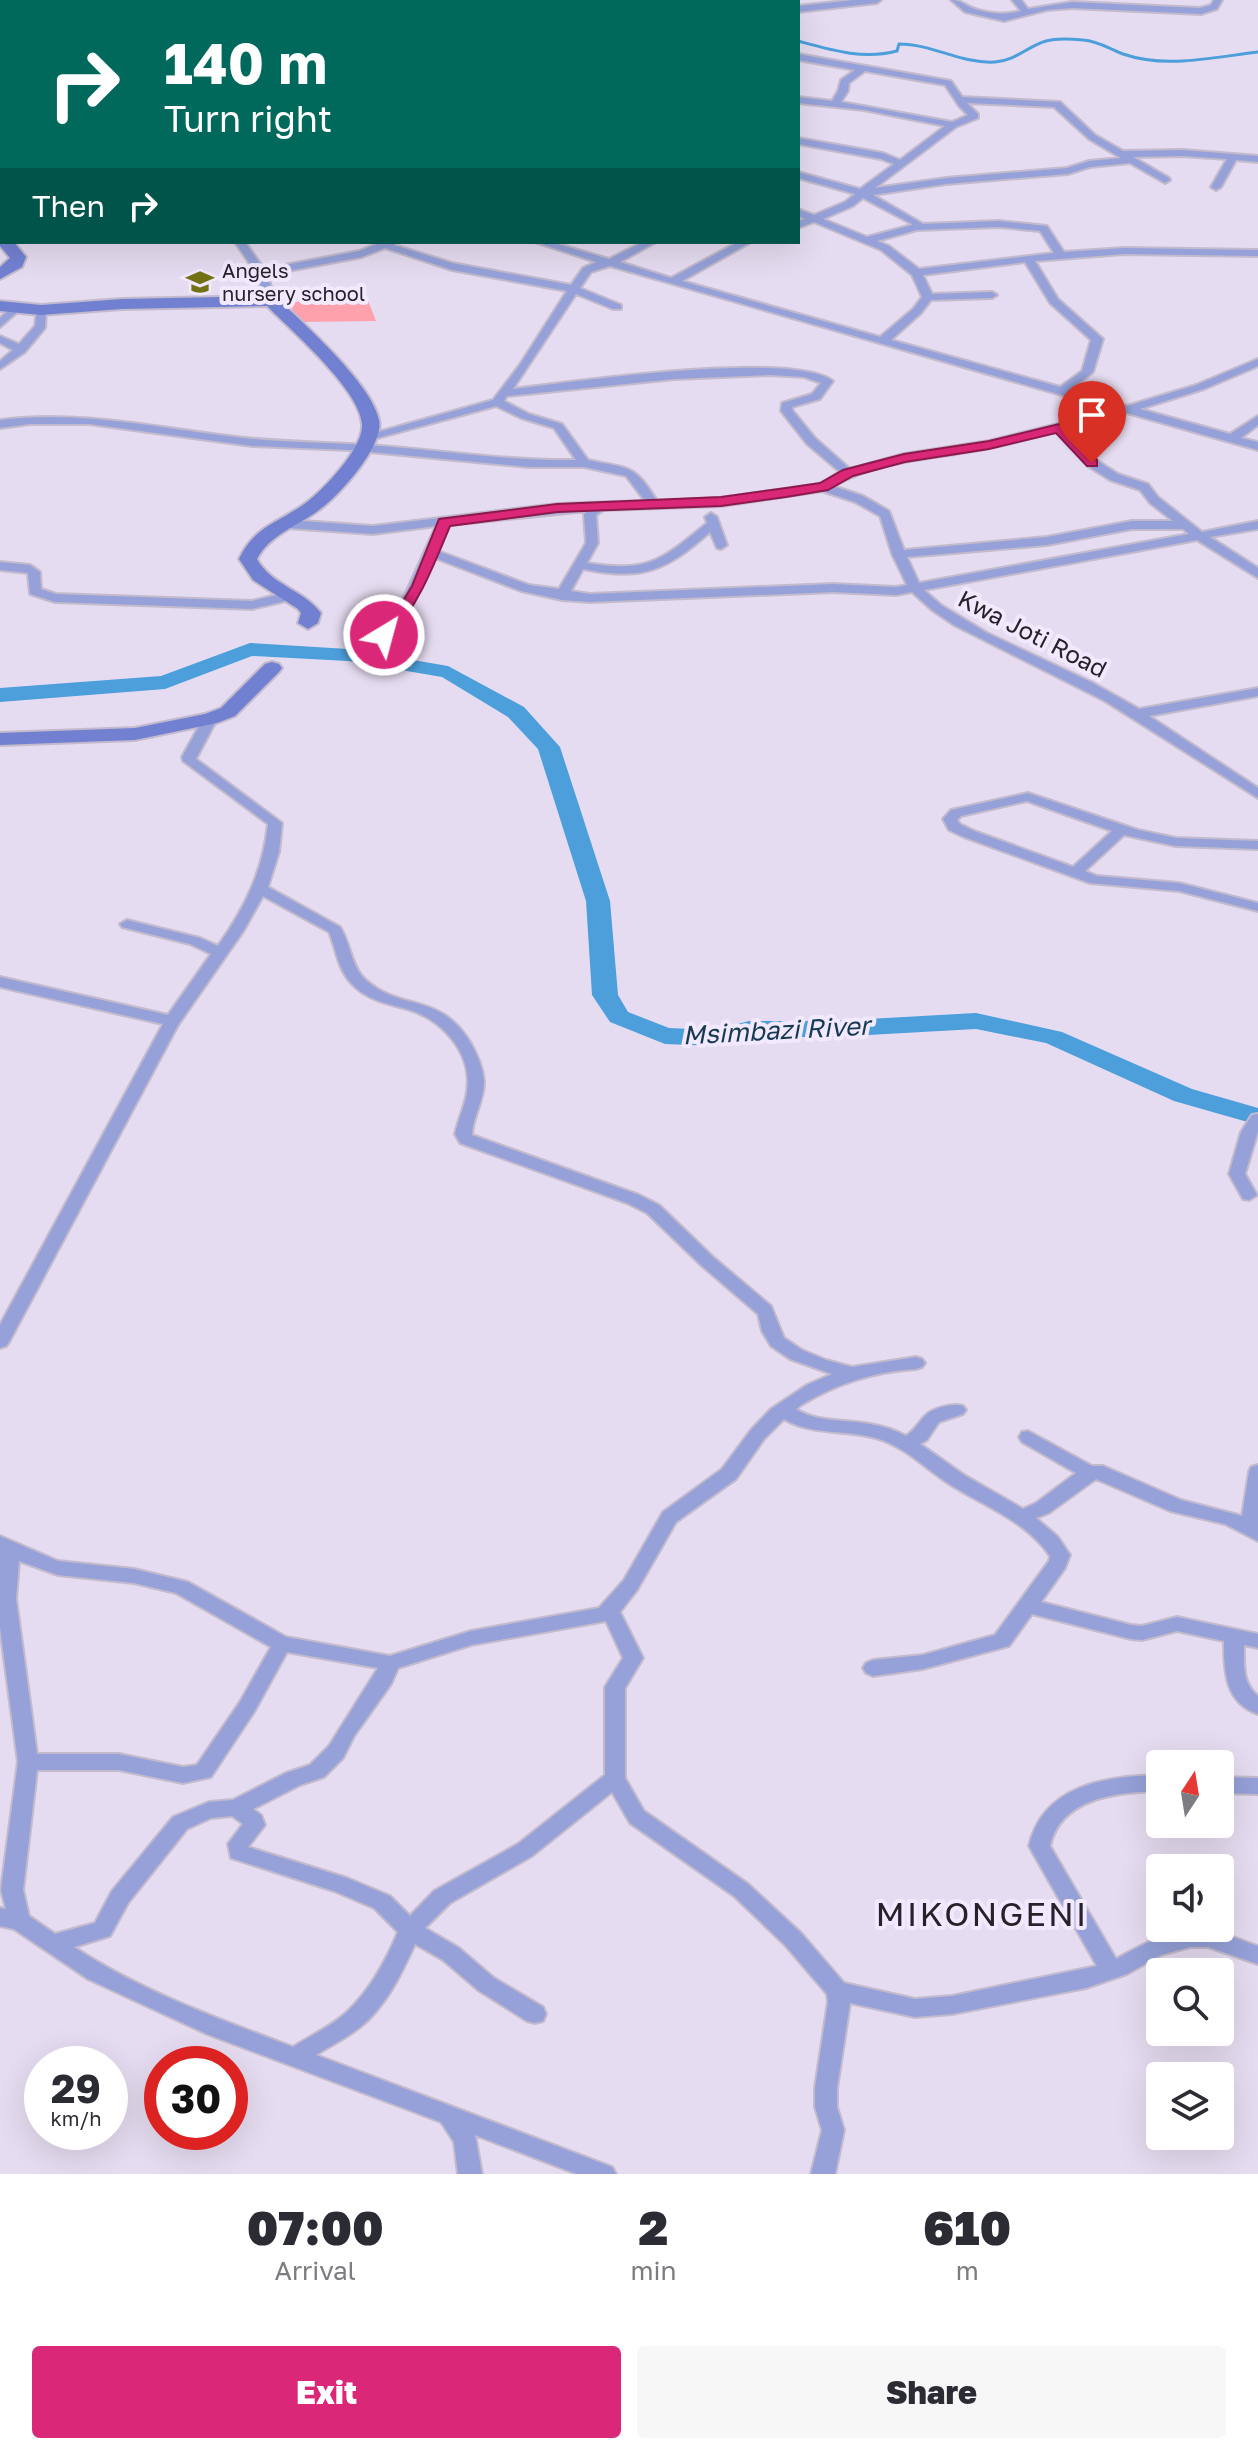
<!DOCTYPE html>
<html lang="en">
<head>
<meta charset="utf-8">
<style>
	:root { --surface:#fff; --page:#f7f7f7; --text:#2b2b33; --muted:#7c7c81; --accent:#db2777 }
	body { margin:0; font-family:"Golos Text",sans-serif; background:var(--page); color:var(--text); height:100vh; display:flex; flex-direction:column; font-size:30px; white-space:nowrap }
	* { box-sizing:border-box; margin:0 }
	p { font-size:26px; color:var(--muted) }
	.icon { flex:none; width:44px; height:44px; fill:none; stroke:currentColor; stroke-width:2; stroke-linecap:round; stroke-linejoin:round }
	.map { position:relative; height:2174px; overflow:hidden }
	.drawer { display:flex; flex-direction:column; background:var(--surface); flex:1 }
	.drawer>* { flex:none }
	.top-card { position:absolute; left:0px; top:0px; width:800px; height:244px; box-shadow:0 8px 32px #0002; background:#00695c; color:#fff; overflow:hidden }
	.needle { width:52px; rotate:12deg }
	.buttons { position:absolute; left:1146px; top:1750px; display:grid; gap:16px }
	.buttons a { display:grid; place-items:center; width:88px; height:88px; border-radius:8px; background:var(--surface); box-shadow:0 8px 32px #0002; font-size:40px }
	.speed { position:absolute; left:24px; top:2046px; display:flex; gap:16px; font-size:40px; font-weight:700; text-align:center }
	.speed>* { display:grid; place-content:center; width:104px; height:104px; border-radius:50%; background:var(--surface); box-shadow:0 8px 32px #0002; line-height:1 }
	.speed small { font-size:20px; font-weight:400 }
	.speed .limit { border:12px solid #d22; background:#fff; color:#111 }
	.pin { position:absolute; display:grid; place-items:center; width:68px; height:68px; color:#fff; margin:-82px -34px; border-radius:50% 50% 50% 0; rotate:-45deg; box-shadow:0 0 8px #0007 }
	.pin .icon { rotate:45deg }
	.me { position:absolute; width:88px; margin:-44px; rotate:37deg; stroke-linejoin:round; filter:drop-shadow(0 0 6px #0008) }
	.turn { display:flex; align-items:center; gap:28px; height:168px; padding:0 32px; font-size:36px }
	.turn .icon { width:104px; height:104px; stroke-width:2.5 }
	.turn b { display:block; font-size:56px; line-height:68px }
	.then { display:flex; align-items:center; height:76px; padding:0 32px; background:#0003; gap:16px; font-size:30px }
	.eta { display:flex; justify-content:space-evenly; align-items:center; height:136px; text-align:center }
	.eta b { font-size:48px; font-weight:800; line-height:56px }
	.action { display:flex; gap:16px; margin-top:auto; padding:16px 32px }
	.action a { flex:1; height:92px; border-radius:8px; background:var(--accent); color:#fff; font-size:32px; font-weight:800; line-height:92px; text-align:center }
	.action a+a { background:var(--page); color:var(--text) }
	.map>svg:first-child { display:block }
</style>
</head>
<body>
<div class="map">
<svg width="1258" height="2174" viewBox="0 0 1258 2174">
	<rect width="100%" height="100%" fill="#e6dcf1"/>
	<path fill="#fea1ad" d="M365,293L376,321L301,322L288,303Z"/>
	<g fill="none" stroke-linecap="round" stroke-linejoin="round">
		<path stroke="#4c9fdb" stroke-width="3" d="M798,41C831,50 863,60 897,51L899,44C933,44 961,64 995,62C1015,61 1028,46 1046,41C1056,38 1073,39 1083,40C1099,41 1109,49 1123,54C1166,69 1215,57 1258,52"/>
		<path fill="#4c9fdb" fill-rule="evenodd" d="M250,643L348,649L448,666L524,707L560,747L610,901L618,995L628,1012L669,1028L715,1030L749,1021H832L976,1013L1062,1032L1192,1089L1258,1108V1125L1174,1101L1046,1043L976,1029L832,1037H750L716,1046L665,1044L610,1022L592,995L586,901L538,749L508,717L442,677L348,661L252,656L165,689L0,702V688L161,676Z"/>
		<g stroke="#c3bbcd" stroke-width="4">
			<g id="street">
				<path d="M0,0L5,1L6,2H2L0,6Z"/>
				<path d="M389,0H405L406,2H390Z"/>
				<path d="M557,0H580L581,2H558Z"/>
				<path d="M853,0H881L877,3L798,12V6Z"/>
				<path d="M951,0C962,0 965,6 975,9C991,14 1004,15 1021,11L1012,0H1021L1028,9L1072,2L1200,8L1211,5L1214,0H1222L1217,9L1201,14L1072,8L1047,10L1004,21L965,12Z"/>
				<rect x="0" y="16" width="2" height="6"/>
				<path d="M798,54L951,81L962,97L1060,102L1095,135L1123,151L1183,150L1258,156V162L1236,160L1221,187L1216,190L1211,187L1227,159L1183,156L1133,157L1169,178L1170,180L1165,183L1130,163L1090,167L1068,174L946,184L873,195L923,224L999,221L1047,226L1064,252L1124,248L1258,250V256L1124,254L1035,261L1058,299L1103,339L1093,372L1070,390L1127,406L1196,385L1258,359V366L1204,389L1140,409L1230,434L1258,416V425L1241,438L1258,442V450L1127,413L1066,429L1096,460L1118,474L1148,484L1158,497L1202,532L1258,521V529L1210,537L1258,568V578L1197,540L924,590L941,605L987,633L1093,683L1139,709L1258,688V696L1149,716L1258,788V798L1105,701L954,625L932,610L912,592L896,595L833,592L590,602L562,600L521,591L435,558L410,609L389,638L384,639L377,635L405,595L436,526L373,534L288,528L282,524L288,520L373,526L557,504L645,501L626,476L584,467H529L349,450L252,446L89,424H30L0,428V420C81,410 156,428 236,437C284,443 333,442 381,446C446,451 510,461 576,460L554,428L521,418L496,406L370,440L364,436L493,400L519,366L567,291L452,270L385,248L362,257L267,275L276,301L271,304L266,301L256,273L235,242H245L264,269L359,251L382,242H396L394,245L452,263L571,285L583,268L596,262L535,242H551L609,259L643,242H656L620,262L671,278L738,242H751L682,281L880,337L913,309L922,297L912,275L881,250L814,222L798,228V221L805,219L798,216V209L814,215L845,202L855,194L798,178V172L860,189L894,164L881,159L798,144V138L883,153L900,160L945,126L864,110L798,103V97L832,101L838,91L841,80L855,70L798,60ZM865,71L945,85L959,106L968,115L952,122L841,102L848,91L849,83ZM967,103L1054,107L1089,139L1121,158L1089,161L1067,168L946,178L875,188L956,127L978,118V114ZM863,198L912,224V225L867,237L823,219L853,206ZM999,227L1040,231L1054,253L919,269L889,246L877,241L917,230ZM1025,262L1050,303L1091,340L1082,371L1060,387L891,340L921,313L931,300L992,298L997,295L992,292L932,294L923,275ZM610,266L1114,410L989,441L904,454L850,469L815,438L793,411L792,407L820,399L833,381C790,350 573,382 513,389L576,294L613,309H621V305L580,288L591,272ZM770,375L804,377L821,383L812,394L782,403L781,411L807,444L840,472L820,484L721,498L657,501C634,463 628,469 588,460L562,424L529,414L504,401L507,396L674,379ZM1056,431L1088,466L1110,480L1140,490L1150,503L1173,521H1132L1047,537L904,550L889,511L863,496L833,486C881,459 937,459 989,448C1012,444 1034,437 1056,431ZM822,491L855,502L880,516L892,554L907,585L896,587L833,584L590,594L571,591L583,569C643,581 666,571 710,532L717,548L721,549L727,545L717,517L711,513L705,517L707,523C661,560 650,573 587,563L598,543L596,515L603,510L721,506ZM587,511L584,514L586,543L559,589L529,585L438,551L449,525ZM1132,529H1183L1189,534L919,583L907,557L1047,545Z"/>
				<path d="M2,68V74L0,75V69Z"/>
				<path d="M0,91L2,92V98L0,97Z"/>
				<path d="M2,127V133L0,134V128Z"/>
				<rect x="0" y="151" width="2" height="6"/>
				<path d="M12,307L21,309L0,327V318Z"/>
				<path d="M37,308L46,310L45,328L25,352L0,369V361L13,350L0,343V336L19,344L35,326Z"/>
				<path d="M0,562L30,565L40,572L41,589L56,594L252,601L289,592L295,596L294,599L252,609L55,602L30,594L28,573L0,570Z"/>
				<path d="M210,715L217,719L196,759L282,823L279,852L268,887L340,927C351,944 351,968 367,981C403,1012 439,992 470,1042C477,1054 483,1068 484,1082C484,1101 472,1118 472,1135L639,1195L659,1205L713,1257L771,1306L784,1338L802,1350L826,1360L852,1367L916,1357L922,1359L925,1363L922,1367L916,1369C873,1372 838,1383 801,1405L796,1409C817,1423 846,1419 870,1424C883,1426 895,1430 906,1436C915,1430 918,1423 925,1416C932,1408 953,1403 963,1406L966,1410L963,1414L939,1422L927,1440L920,1444L964,1475L1023,1509L1036,1503L1076,1473L1022,1442L1019,1437L1022,1432L1028,1431L1092,1466H1103L1181,1500L1242,1516L1249,1472L1251,1467L1258,1465V1541L1225,1524L1170,1511L1096,1479L1049,1513L1036,1518L1058,1537L1070,1555L1065,1568L1041,1602L1131,1625L1142,1626L1177,1617L1258,1634V1648L1244,1645C1244,1665 1242,1683 1258,1696V1714C1225,1703 1224,1671 1224,1641L1177,1631L1142,1640L1131,1639L1032,1614L1009,1646L923,1669L873,1676L866,1673L863,1668L866,1663L873,1660L923,1655L995,1635L1049,1561L1050,1556C1026,1521 986,1507 951,1485C927,1470 907,1448 879,1439C848,1429 812,1436 784,1419L764,1439L736,1479L676,1522L637,1590L620,1612L643,1658L625,1688V1778L644,1811L748,1884L801,1933L844,1983L915,1999L952,1996L1097,1966L1029,1846C1043,1785 1106,1776 1160,1775V1791C1118,1792 1061,1797 1050,1846L1116,1959C1142,1945 1178,1923 1210,1930C1226,1933 1242,1941 1258,1946V1964L1208,1947H1190L1161,1955L1127,1974L1086,1988L952,2014L915,2017L850,2003L837,2088V2107L844,2130L835,2174H811L822,2130L815,2107V2088L828,2002L827,1994L785,1945L734,1896L630,1823L612,1792L532,1856L450,1903L425,1928L459,1948L494,1978L543,2007L546,2014L543,2021L535,2023L527,2021L478,1990L443,1960L415,1944C402,1973 385,2008 359,2028C346,2038 330,2046 316,2055L612,2167L616,2174H577L475,2135L482,2174H458L454,2142L441,2122L207,2034L88,1979L14,1929L0,1926V1908L6,1909L1,1890L18,1762L0,1627V1536L58,1561L134,1569L188,1582L286,1637L390,1656L471,1631L599,1608L624,1580L663,1512L722,1469L751,1430L771,1409L807,1385L832,1374L790,1359L771,1346L762,1331L758,1314L701,1265L647,1213L627,1203L460,1143L455,1134C458,1120 465,1106 467,1092C473,1053 442,1019 407,1009C387,1004 365,999 351,983C338,969 336,949 329,932L263,896L244,930L178,1025L9,1342L6,1346L0,1348V1325L163,1024L0,987V977L168,1015L211,954L190,944L122,927L120,924L127,920L200,938L218,946C245,908 263,871 268,824L183,761L182,757L203,719ZM19,1561L58,1575L134,1583L176,1593L271,1647L240,1702L197,1765L183,1767L119,1754H37L16,1599ZM606,1621L623,1658L605,1687V1775L518,1844L434,1891L410,1916L390,1896L347,1878L248,1847L265,1825L261,1815L253,1809L300,1785L324,1777L343,1758L354,1736L391,1684L398,1668L471,1645ZM287,1652L378,1668L329,1746L310,1765L286,1773L233,1800L209,1802L173,1817L112,1891L95,1923L55,1934L29,1916L23,1890L37,1770H119L183,1783L211,1777L254,1712ZM232,1816L243,1824L228,1844L231,1858L334,1891L374,1908L398,1932C386,1961 370,1990 347,2012C332,2026 310,2036 293,2047C219,2019 140,1991 74,1947L110,1936L128,1903L187,1829L211,1818Z"/>
				<path d="M1028,793L1138,830L1176,838L1258,841V849L1176,846L1124,835L1085,871L1097,876L1179,883L1258,903V911L1179,891L1090,883L964,837L949,830L943,819L951,810ZM1027,801L1112,831L1073,867L974,831L960,824L957,820L961,816Z"/>
				<path d="M1258,1114V1131L1245,1174L1257,1195L1249,1200L1243,1199L1229,1174L1241,1132L1252,1115Z"/>
				<path d="M1220,1777L1258,1778V1794L1220,1793Z"/>
			</g>
		</g>
		<g stroke="#c3bbcd" stroke-width="4">
			<g id="secondary">
				<path d="M0,238L2,242H14L26,257L22,267L0,279V267L10,258L0,246Z"/>
				<path d="M271,296L277,298C304,324 372,384 379,420C385,445 338,497 319,510C298,526 269,535 257,559C271,585 304,590 321,613L318,623L308,629L298,623L301,613L298,609L253,580L239,559C255,525 279,523 307,502C325,488 364,447 362,424C360,390 291,330 267,306L122,309L41,315L0,311V301L41,305L122,299Z"/>
				<path d="M272,662L279,664L282,668L279,672L235,716L217,723L135,740L0,745V733L135,728L205,714L221,708L265,664Z"/>
			</g>
		</g>
		<use href="#street" fill="#95a1d8" fill-rule="evenodd"/>
		<use href="#secondary" fill="#7280d1" fill-rule="evenodd"/>
	</g>
	<path fill="#db2777" stroke="#8e194d" stroke-width="2" d="M1059,424L1064,426L1097,460V466H1087L1056,433L989,449L905,462L853,476L828,490L786,497L721,506L557,512L450,526C433,567 419,604 389,638H379L377,635L397,611L412,586L439,519L557,504L721,497L786,488L820,483L843,470L904,454L989,441Z"/>
	<defs>
		<g id="school-bare" transform="scale(2.16)"><path d="M0-5L7-2L0 1L-7-2ZM-4 1L0 2.5L4 1V4Q0 6-4 4Z" fill="#737215" stroke="#f3e9fe" stroke-width="2.5" paint-order="stroke"/></g>
	</defs>
	<g fill-rule="evenodd">
		<use href="#school-bare" x="200" y="282"/>
	</g>
	<g text-anchor="middle" dominant-baseline="central" stroke-width="8" stroke-linejoin="round" paint-order="stroke">
		<g font-size="20" fill="#26222a" stroke="#f3e9fe" text-anchor="start">
			<text x="222" y="270">Angels<tspan x="222" dy="23">nursery school</tspan></text>
		</g>
		<g font-size="24" fill="#26222a" stroke="#f3e9fe">
			<text transform="translate(1033 633) rotate(27)">Kwa Joti Road</text>
		</g>
		<g font-size="26" font-style="italic" fill="#173a53" stroke="#f3e9fe">
			<text transform="translate(776 1030) rotate(-3)">Msimbazi River</text>
		</g>
		<g font-size="34" letter-spacing="2" fill="#26222a" stroke="#f3e9fe">
			<text x="982" y="1913">MIKONGENI</text>
		</g>
	</g>
</svg>
<div class="buttons">
<a><svg class="needle" viewBox="-14 -14 28 28"><path d="M0-13l5 13h-10z" fill="#e53935"/><path d="M0 13l5-13h-10z" fill="#7c7c81"/></svg></a>
<a><svg class="icon" aria-label="sound" viewBox="0 0 24 24"><path d="M4 9h4l5-4v14l-5-4H4zM17 9q2 3 0 6"/></svg></a>
<a><svg class="icon" aria-label="search" viewBox="0 0 24 24"><circle cx="10" cy="10" r="6"/><path d="M15 15l6 6"/></svg></a>
<a><svg class="icon" aria-label="layers" viewBox="0 0 24 24"><path d="M12 4l9 5-9 5-9-5zM3 14l9 5 9-5"/></svg></a>
</div>
<div class="speed"><div>29<small>km/h</small></div><div class="limit">30</div></div>
<div class="pin" style="left:1092px;top:463px;background:#d93025"><svg class="icon" aria-label="arrive" viewBox="0 0 24 24"><path d="M6 21V4h12l-3 4 3 4H6"/></svg></div>
<svg class="me" style="left:384px;top:635px" viewBox="-20 -20 40 40"><circle r="17" fill="#db2777" stroke="#fff" stroke-width="3"/><path d="M0-11L8 9 0 5-8 9z" fill="#fff"/></svg>
<div class="top-card">
<div class="turn"><svg class="icon" aria-label="right" viewBox="0 0 24 24"><path d="M7 20v-9h11M14 6l5 5-5 5"/></svg><div><b>140 m</b>Turn right</div></div>
<div class="then">Then<svg class="icon" aria-label="right" viewBox="0 0 24 24"><path d="M7 20v-9h11M14 6l5 5-5 5"/></svg></div>
</div>
</div>
<section class="drawer">
<div class="eta">
<div><b>07:00</b><p>Arrival</p></div>
<div><b>2</b><p>min</p></div>
<div><b>610</b><p>m</p></div>
</div>
<div class="action"><a>Exit</a><a>Share</a></div>
</section>
</body>
</html>
